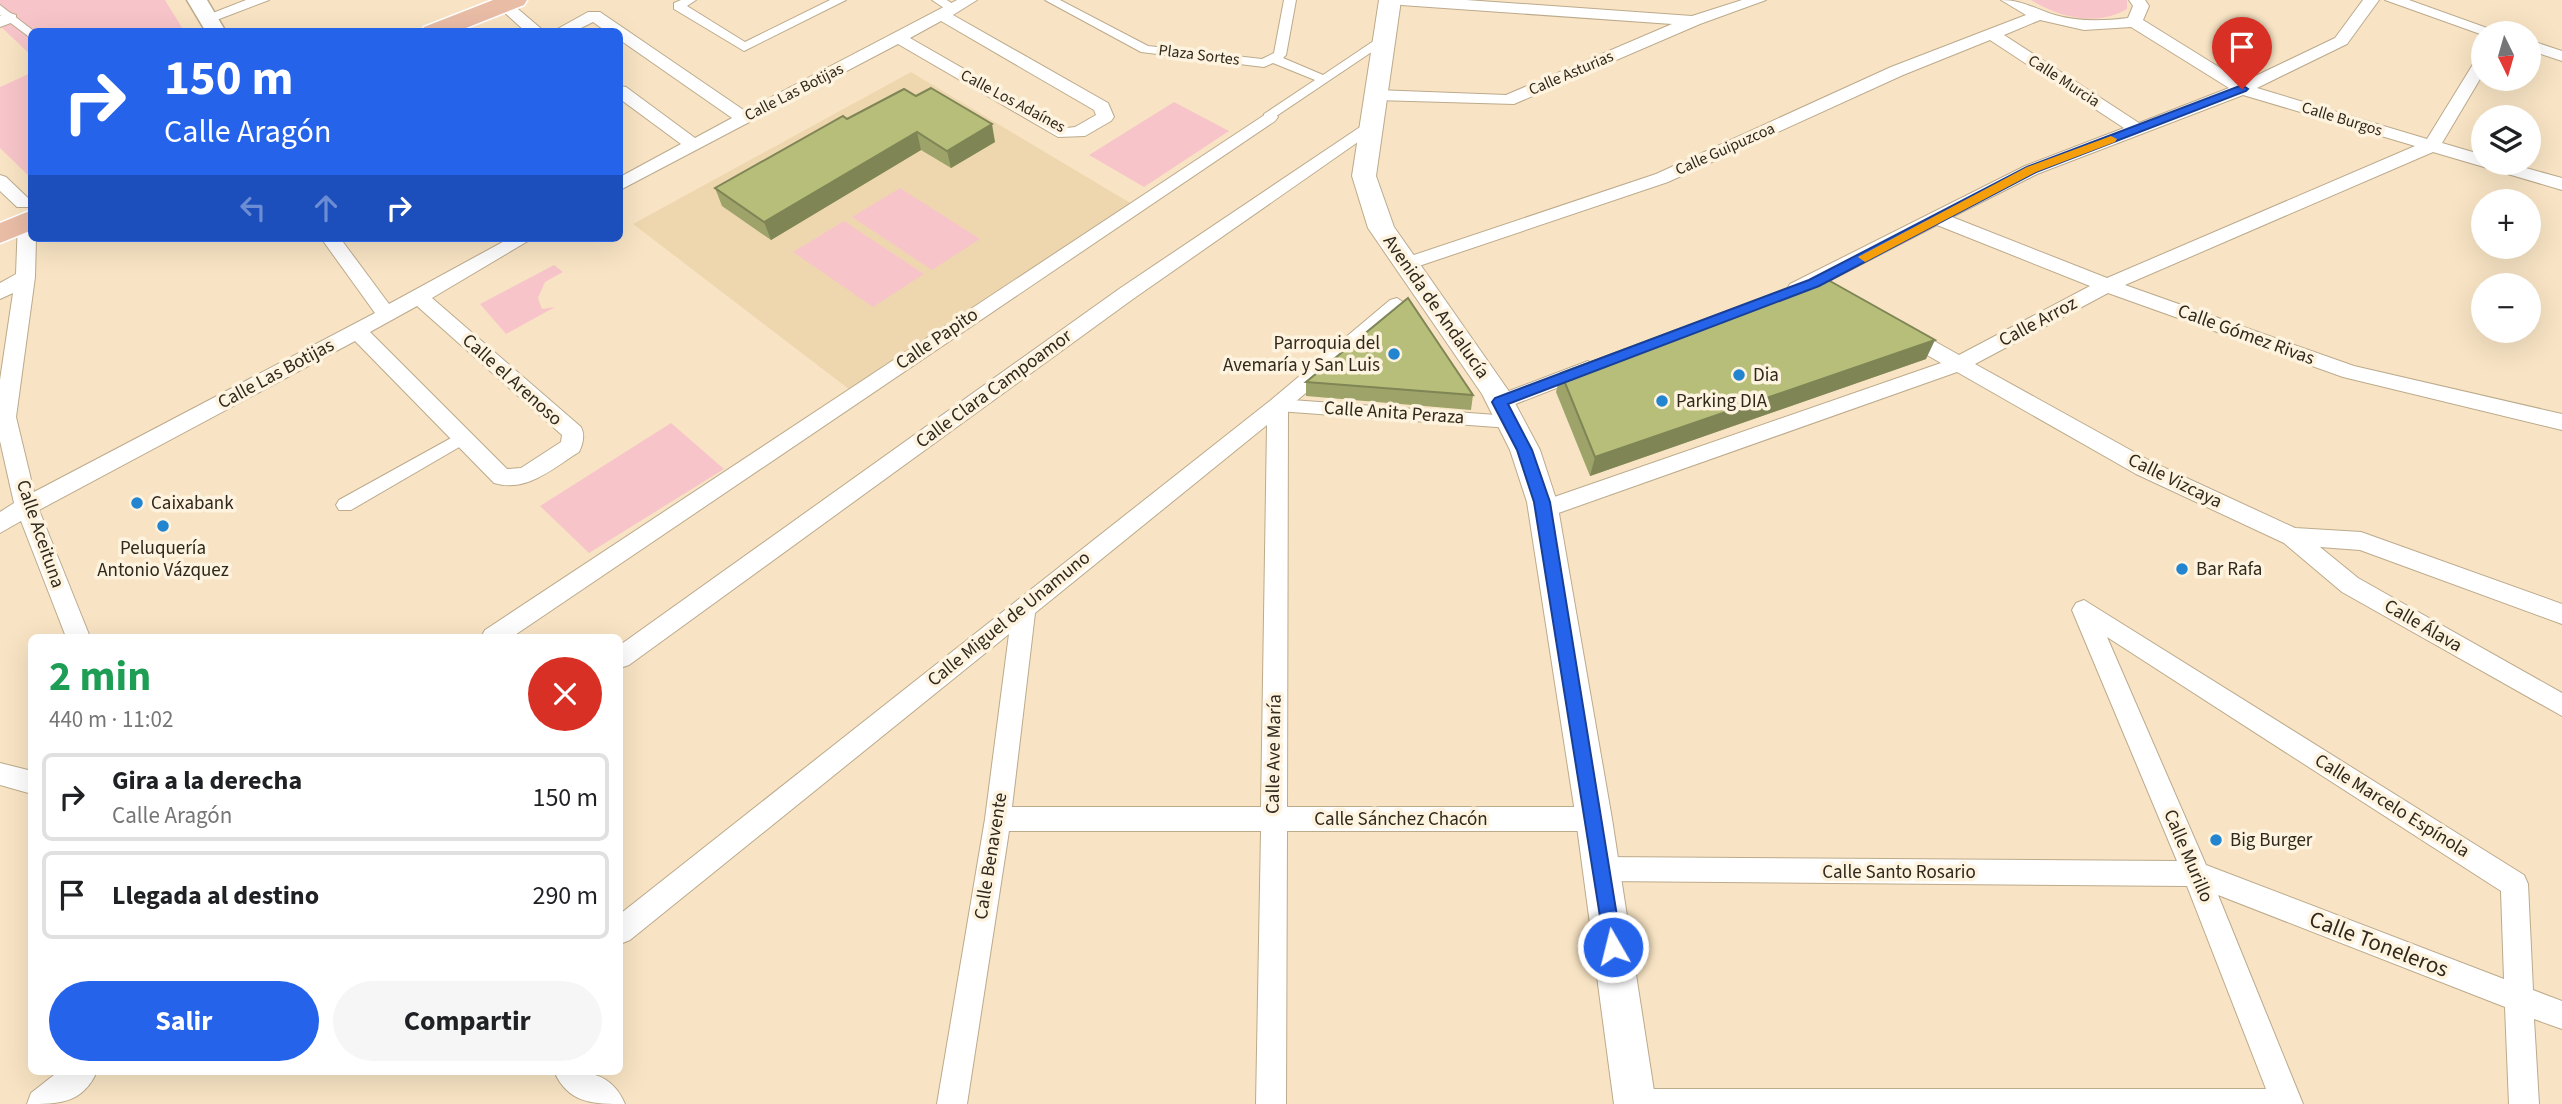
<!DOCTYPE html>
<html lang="es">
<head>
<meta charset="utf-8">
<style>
	:root { --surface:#fff; --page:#f6f6f6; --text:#202124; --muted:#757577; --line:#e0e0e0; --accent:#2563eb }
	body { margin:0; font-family:"Source Sans 3",sans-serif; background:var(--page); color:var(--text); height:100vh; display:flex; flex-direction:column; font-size:26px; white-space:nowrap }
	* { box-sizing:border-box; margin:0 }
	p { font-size:23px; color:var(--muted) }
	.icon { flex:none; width:38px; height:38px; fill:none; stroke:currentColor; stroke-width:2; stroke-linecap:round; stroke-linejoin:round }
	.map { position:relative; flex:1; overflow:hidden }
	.drawer { position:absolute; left:28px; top:634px; width:595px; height:441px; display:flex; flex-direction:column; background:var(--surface); border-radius:10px; box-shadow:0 7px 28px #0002 }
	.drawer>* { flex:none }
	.guide { position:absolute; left:28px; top:28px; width:595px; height:214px; border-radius:10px; box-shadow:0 7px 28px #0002; background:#2563eb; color:#fff; overflow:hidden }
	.needle { width:46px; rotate:175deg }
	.fabs { position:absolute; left:2471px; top:21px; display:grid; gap:14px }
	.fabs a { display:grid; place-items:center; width:70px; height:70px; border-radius:50%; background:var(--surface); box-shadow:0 7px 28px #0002; font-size:35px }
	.pin { position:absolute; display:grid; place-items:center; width:60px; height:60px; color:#fff; margin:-72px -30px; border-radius:50% 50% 50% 0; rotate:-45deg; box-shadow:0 0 7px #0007 }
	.pin .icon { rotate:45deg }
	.me { position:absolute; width:77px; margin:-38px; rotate:352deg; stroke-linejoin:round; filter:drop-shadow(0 0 5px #0008) }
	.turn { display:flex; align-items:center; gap:24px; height:147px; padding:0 21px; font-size:32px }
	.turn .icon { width:91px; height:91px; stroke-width:2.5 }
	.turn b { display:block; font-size:49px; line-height:60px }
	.lanes { display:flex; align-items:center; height:66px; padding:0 21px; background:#0003; justify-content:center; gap:35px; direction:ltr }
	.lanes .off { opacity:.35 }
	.round { display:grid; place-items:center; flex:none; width:74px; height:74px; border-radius:37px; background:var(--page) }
	.headline { display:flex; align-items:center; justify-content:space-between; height:119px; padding:0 21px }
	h1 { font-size:42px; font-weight:700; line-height:52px; color:#1e9e55 }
	.button { display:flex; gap:14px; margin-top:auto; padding:14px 21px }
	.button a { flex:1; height:80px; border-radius:42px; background:var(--accent); color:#fff; font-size:28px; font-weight:700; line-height:80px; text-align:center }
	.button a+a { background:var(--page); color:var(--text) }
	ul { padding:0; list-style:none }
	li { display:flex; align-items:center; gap:21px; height:88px; margin:0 14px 10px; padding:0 7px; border:4px solid var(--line); border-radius:10px }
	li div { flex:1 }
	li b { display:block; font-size:26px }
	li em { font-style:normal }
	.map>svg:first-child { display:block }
</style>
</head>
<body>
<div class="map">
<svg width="2562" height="1104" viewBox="0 0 2562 1104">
	<rect width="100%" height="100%" fill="#f8e4c4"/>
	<path fill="#eed7af" d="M911,72L1132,204L850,390L633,224Z"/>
	<g fill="#f7c5c9">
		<path d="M0,0H165L184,31L32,32L31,55L0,26Z"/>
		<path d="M2031,0H2127V9C2096,27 2060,18 2031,0Z"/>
		<path d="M31,73V178L0,148V87Z"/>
		<path d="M1174,102L1229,131L1144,187L1089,155Z"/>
		<path d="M900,188L980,239L932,270L852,217Z"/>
		<path d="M844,221L924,274L873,307L793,252Z"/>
		<path d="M554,265L563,272L545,282L538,298L542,309L555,307L506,334L480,304Z"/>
		<path d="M671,423L724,469L589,553L540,506Z"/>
	</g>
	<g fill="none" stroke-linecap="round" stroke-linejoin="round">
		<g stroke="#bcaa8b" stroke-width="2">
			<g id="pedestrian">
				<path d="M681,0H696L687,6L745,42L830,0H846L744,51L674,9V3Z"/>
				<path d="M932,0H947L960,9L950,12Z"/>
				<path d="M1045,0H1060L1148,46L1262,59L1274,53L1284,0H1296L1286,55L1283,58L1323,75L1378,38L1388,41L1269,121L1264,120V114L1315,80L1273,63L1264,67L1141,52Z"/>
				<path d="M0,5L35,32H32V39L0,15Z"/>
				<path d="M1278,399L1510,416L1518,422L1510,428L1278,411L1270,405Z"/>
				<path d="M462,432L470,438L468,442L351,510H339L336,505L339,500Z"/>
			</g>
		</g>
		<g stroke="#bcaa8b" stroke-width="2">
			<g id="minor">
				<path d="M246,0H269L214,21L208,23L200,18Z"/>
				<path d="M957,0H977L953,15L1108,103L1114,117L1111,121L1085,136L1058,137L898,44L620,190V177L681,144L620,99V86L626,87L695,138L732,118L620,40V32H607L593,22L573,32H552L588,12H600L745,111ZM941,21L1094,110L1096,115L1075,127L1067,128L910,38Z"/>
				<path d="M1393,0H1466L1692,16L1742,0H1766L1700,24L1514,104L1376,100L1368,95L1376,90L1506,95L1672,24L1401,5Z"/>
				<path d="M2001,0C2022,0 2035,9 2055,15C2078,22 2104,21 2128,18L2133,6L2129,0H2145L2149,6L2143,20L2243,82L2335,38L2363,0H2379L2347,44L2257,88L2427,139L2475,61L2483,56V74L2442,143L2483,155V163H2508L2562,178V190L2433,152L2125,285L2354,366L2562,414V430L2343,377L2108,293L1975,364L2152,462L2295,528L2361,532L2562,604V624L2360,550L2320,547L2358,578L2562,693V716L2342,592L2284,543L2136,474L1957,372L1550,516L1542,519L1534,516L1531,510L1534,504L1941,363L1897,338L1894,333L1897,328H1911L1959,355L2090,286L1937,225L1804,294L1797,296L1787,289L1790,284L2025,166L2124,128L1990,40L1903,75L1668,182L1413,268H1399L1396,264L1399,260L1656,174L1891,67L2026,15ZM2040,20L2084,30L2131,27L2229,88L2139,123L2004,35ZM2243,95L2415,146L2107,278L1952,217L2037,174Z"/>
				<path d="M2385,0H2409L2501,33L2483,35Z"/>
				<path d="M512,7L518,9L545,32H526L504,12Z"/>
				<path d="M10,13L16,15V21L0,27V16Z"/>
				<path d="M2529,40L2562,51V61L2529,50Z"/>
				<path d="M1269,112L1275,113L1278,117L1275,121L512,637H481L485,630Z"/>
				<path d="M1372,119L1381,124L1378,128L1133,299L629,665L620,668V645L1119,289Z"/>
				<path d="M0,175L6,177L29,199V207H17L0,191Z"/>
				<path d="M27,215L32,216V238H36L35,277L16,417L34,492L375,313L321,238H340L389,304L510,238H533L432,298L581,427C585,435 583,444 579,452C553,468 527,493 494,483L355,341L39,510L90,637H66L21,521L0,533V512L14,503L0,441V380L13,293L0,299V283L16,274L18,221ZM417,306L562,435L561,442L521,468L507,469L370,332Z"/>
				<path d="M1397,298L1407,305L1404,310L1288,408L1287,807H1594L1603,811L1607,819L1603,827L1594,831H1287L1286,1104H1256L1261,831H1009L967,1104H937L985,819L1009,634L630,940L620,944V914L1271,400L1390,300ZM1267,425L1261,807H1012L1035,613Z"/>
				<path d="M1588,361L1598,368L1595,373L1500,410L1493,407L1490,402L1493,397Z"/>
				<path d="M2084,600L2524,875L2528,884L2533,990L2562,1001V1029L2534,1019L2539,1104H2509L2505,1007L2218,895L2303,1104H1620L1624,1093L1635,1089H2266L2187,886L1601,881L1592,878L1588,869L1592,860L1601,857L2177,861L2072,610L2076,603ZM2107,637L2501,891L2504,979L2206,865Z"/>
				<path d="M0,763L32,771V794L0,785Z"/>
				<path d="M59,1071H97C83,1104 58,1104 27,1104L31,1093Z"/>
				<path d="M554,1071C585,1071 611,1071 625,1104C594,1104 568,1104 554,1071Z"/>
			</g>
		</g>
		<g stroke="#bcaa8b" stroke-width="3">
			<path id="tertiary" d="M187,0H207L226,32H206Z"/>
		</g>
		<g stroke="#bcaa8b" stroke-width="2">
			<path id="secondary" d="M1379,0H1401L1376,176L1394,227L1508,390L1540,450L1557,502L1612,819L1656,1104H1614L1576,819L1527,502L1510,450L1482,394L1368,228L1352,176Z"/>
		</g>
		<g stroke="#fff" stroke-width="3">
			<g id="primary">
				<path d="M493,0H527L524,5L456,32H421L424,27Z"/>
				<path d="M32,210V230L0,243V223Z"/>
			</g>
		</g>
		<use href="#pedestrian" fill="#fff" fill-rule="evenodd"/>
		<use href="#minor" fill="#fff" fill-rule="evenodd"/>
		<use href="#tertiary" fill="#fff" fill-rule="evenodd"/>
		<use href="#secondary" fill="#fff" fill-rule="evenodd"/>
		<use href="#primary" fill="#e9bca6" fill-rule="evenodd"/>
	</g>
	<g fill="#9da369">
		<path d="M847,119L995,142L951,168L921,150L771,240L722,206L715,188Z"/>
		<path d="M1926,359L1590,476L1556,392L1561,373Z"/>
		<path d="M1306,382L1473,395L1471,410L1306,396Z"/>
	</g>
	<g fill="#7f8555">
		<path d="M992,124L995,142L951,168L947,151Z"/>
		<path d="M917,132L921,150L771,240L764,222Z"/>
		<path d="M1935,340L1926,359L1590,476L1595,457Z"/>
	</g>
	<g fill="#b6be7a" stroke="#7f8555" stroke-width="2">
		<path d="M931,88L992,124L947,151L917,132L764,222L715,188L843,116L847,119L904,89L916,96Z"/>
		<path d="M1821,276L1935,340L1595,457L1561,373Z"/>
		<path d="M1408,298L1473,395L1306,382Z"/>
	</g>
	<path fill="#2563eb" stroke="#184099" stroke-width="2" d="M2242,85L2248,89L2246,91L2036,172L1819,286L1508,404L1532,450L1550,502L1622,947L1620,954L1613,957L1606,954L1534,502L1517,450L1492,402L1495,398L1809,280L2027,167Z"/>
	<path fill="#f59e0b" d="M2111,136L2117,139L2115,142L2036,172L1869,260L1865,262L1858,257L2027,167Z"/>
	<g fill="#2384cf" stroke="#fef3df" stroke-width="2.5">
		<circle cx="1394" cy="354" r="7"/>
		<circle cx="1739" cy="375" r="7"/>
		<circle cx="1662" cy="401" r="7"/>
		<circle cx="137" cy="503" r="7"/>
		<circle cx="163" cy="526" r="7"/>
		<circle cx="2182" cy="569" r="7"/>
		<circle cx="2216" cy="840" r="7"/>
	</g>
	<g text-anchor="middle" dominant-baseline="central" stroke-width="7" stroke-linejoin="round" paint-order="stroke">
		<g font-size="16" fill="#30281c" stroke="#fef3df">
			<text transform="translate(1199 55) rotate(7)">Plaza Sortes</text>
			<text transform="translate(1571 73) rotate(-23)">Calle Asturias</text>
			<text transform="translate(2064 81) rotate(33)">Calle Murcia</text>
			<text transform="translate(794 92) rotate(-27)">Calle Las Botijas</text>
			<text transform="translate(1013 101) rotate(28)">Calle Los Adaínes</text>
			<text transform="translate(2342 119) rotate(17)">Calle Burgos</text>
			<text transform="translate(1725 149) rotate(-24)">Calle Guipuzcoa</text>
		</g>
		<g font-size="19" fill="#30281c" stroke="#fef3df">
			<text transform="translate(1436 307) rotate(55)">Avenida de Andalucía</text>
			<text transform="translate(2038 322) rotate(-28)">Calle Arroz</text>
			<text transform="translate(2246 335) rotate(20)">Calle Gómez Rivas</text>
			<text transform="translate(937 339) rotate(-34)">Calle Papito</text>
			<text transform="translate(276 374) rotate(-28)">Calle Las Botijas</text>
			<text transform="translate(512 380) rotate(42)">Calle el Arenoso</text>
			<text transform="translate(994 389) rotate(-36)">Calle Clara Campoamor</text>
			<text transform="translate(1394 413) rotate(4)">Calle Anita Peraza</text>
			<text transform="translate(2175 481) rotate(26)">Calle Vizcaya</text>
			<text transform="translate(40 534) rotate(71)">Calle Aceituna</text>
			<text transform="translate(1009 619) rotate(-39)">Calle Miguel de Unamuno</text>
			<text transform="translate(2423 626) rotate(30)">Calle Álava</text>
			<text transform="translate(1274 754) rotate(-89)">Calle Ave María</text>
			<text transform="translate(2392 806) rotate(32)">Calle Marcelo Espínola</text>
			<text x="1401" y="819">Calle Sánchez Chacón</text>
			<text transform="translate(991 856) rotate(-81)">Calle Benavente</text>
			<text transform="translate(2188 856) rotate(67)">Calle Murillo</text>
			<text x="1899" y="872">Calle Santo Rosario</text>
		</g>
		<g font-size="19" fill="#30281c" stroke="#fef3df" text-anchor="start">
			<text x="1380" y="343" text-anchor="end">Parroquia del<tspan x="1380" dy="22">Avemaría y San Luis</tspan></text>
			<text x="1753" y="375">Dia</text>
			<text x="1676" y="401">Parking DIA</text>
			<text x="151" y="503">Caixabank</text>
			<text x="163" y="548" text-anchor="middle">Peluquería<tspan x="163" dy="22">Antonio Vázquez</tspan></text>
			<text x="2196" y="569">Bar Rafa</text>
			<text x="2230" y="840">Big Burger</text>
		</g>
		<g font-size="23" fill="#30281c" stroke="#fef3df">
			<text transform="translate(2379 944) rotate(21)">Calle Toneleros</text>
		</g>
	</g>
</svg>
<div class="fabs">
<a><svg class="needle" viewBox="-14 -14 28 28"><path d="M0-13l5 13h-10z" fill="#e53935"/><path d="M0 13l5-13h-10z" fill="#757577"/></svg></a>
<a><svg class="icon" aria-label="layers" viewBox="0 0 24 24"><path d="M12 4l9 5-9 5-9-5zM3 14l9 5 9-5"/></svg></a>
<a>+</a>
<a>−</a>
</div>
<div class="pin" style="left:2242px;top:89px;background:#d93025"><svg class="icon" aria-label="arrive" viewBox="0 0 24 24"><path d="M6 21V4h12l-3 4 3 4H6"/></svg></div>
<svg class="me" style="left:1613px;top:947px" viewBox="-20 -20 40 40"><circle r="17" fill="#2563eb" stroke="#fff" stroke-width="3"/><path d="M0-11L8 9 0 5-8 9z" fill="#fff"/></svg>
<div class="guide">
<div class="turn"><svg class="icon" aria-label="right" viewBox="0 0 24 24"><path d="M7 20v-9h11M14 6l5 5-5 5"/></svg><div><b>150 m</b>Calle Aragón</div></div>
<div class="lanes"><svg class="icon off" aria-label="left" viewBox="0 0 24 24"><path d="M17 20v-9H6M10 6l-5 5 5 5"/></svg><svg class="icon off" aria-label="ahead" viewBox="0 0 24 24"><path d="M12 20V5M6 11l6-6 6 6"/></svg><svg class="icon" aria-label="right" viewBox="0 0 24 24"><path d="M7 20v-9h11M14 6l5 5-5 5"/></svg></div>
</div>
<section class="drawer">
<div class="headline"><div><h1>2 min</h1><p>440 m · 11:02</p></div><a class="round" style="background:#d93025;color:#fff"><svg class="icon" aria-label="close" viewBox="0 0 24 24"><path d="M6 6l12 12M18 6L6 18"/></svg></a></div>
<ul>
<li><svg class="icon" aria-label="right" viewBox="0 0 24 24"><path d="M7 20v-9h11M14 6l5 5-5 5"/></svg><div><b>Gira a la derecha</b><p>Calle Aragón</p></div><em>150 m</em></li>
<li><svg class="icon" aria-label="arrive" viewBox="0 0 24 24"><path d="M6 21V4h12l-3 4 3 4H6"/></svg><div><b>Llegada al destino</b></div><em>290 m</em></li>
</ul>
<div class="button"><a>Salir</a><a>Compartir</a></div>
</section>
</div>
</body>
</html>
